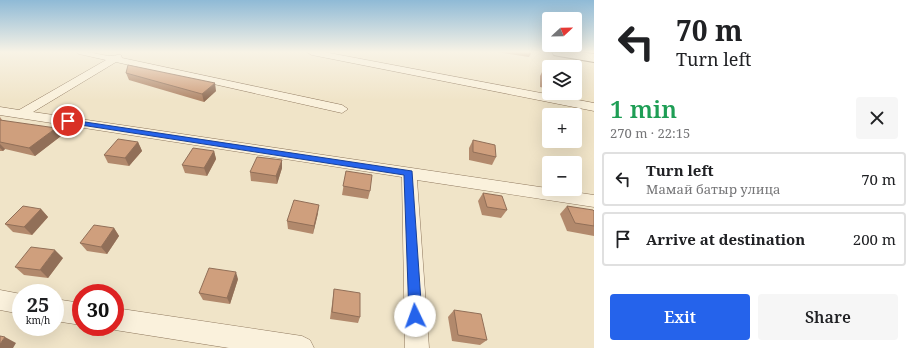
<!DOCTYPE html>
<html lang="en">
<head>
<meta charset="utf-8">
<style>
	:root { --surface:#fff; --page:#f6f6f6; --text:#202124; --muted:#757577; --line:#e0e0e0; --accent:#2563eb }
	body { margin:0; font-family:"Noto Serif",serif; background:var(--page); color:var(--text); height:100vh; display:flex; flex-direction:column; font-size:15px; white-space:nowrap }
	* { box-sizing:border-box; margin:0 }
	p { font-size:13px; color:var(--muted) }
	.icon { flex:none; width:22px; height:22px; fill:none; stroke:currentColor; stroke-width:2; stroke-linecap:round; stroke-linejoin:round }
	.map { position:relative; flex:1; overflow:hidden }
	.sheet { display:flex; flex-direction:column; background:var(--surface); width:320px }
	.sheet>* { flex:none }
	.guide { background:#fff; color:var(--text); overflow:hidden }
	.needle { width:26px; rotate:68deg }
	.tools { position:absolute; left:542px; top:12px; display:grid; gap:8px }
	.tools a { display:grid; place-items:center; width:40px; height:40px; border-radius:4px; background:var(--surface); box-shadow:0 4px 16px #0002; font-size:20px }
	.speed { position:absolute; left:12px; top:284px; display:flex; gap:8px; font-size:20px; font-weight:700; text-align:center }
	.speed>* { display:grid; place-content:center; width:52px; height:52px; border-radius:50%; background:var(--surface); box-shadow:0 4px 16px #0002; line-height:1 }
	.speed small { font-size:10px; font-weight:400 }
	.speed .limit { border:6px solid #d22; background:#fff; color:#111 }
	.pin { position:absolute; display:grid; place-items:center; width:34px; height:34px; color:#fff; margin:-17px; border:2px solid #fff; border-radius:50%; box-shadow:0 1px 4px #0007 }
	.me { position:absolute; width:44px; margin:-22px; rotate:357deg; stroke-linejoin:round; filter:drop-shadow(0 0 3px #0008) }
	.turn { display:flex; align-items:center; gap:14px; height:84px; padding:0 16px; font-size:18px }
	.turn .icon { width:52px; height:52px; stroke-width:2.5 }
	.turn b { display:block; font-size:28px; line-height:34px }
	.round { display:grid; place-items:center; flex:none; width:42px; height:42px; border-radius:4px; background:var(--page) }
	.head { display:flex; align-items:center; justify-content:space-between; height:68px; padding:0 16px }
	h1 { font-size:24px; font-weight:600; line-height:30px; color:#1e9e55 }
	.cta { display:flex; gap:8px; margin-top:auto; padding:8px 16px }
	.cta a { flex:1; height:46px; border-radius:4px; background:var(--accent); color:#fff; font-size:16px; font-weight:600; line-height:46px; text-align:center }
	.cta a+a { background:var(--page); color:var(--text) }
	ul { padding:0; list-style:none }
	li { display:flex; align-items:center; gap:12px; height:54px; margin:0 8px 6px; padding:0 8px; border:2px solid var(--line); border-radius:4px }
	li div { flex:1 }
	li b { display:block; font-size:15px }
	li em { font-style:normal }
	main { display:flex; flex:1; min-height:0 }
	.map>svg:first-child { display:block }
</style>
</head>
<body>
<main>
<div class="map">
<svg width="594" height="348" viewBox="0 0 594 348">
	<rect width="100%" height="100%" fill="#f0e4c8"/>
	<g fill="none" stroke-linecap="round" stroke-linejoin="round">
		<g stroke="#8d765c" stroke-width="1">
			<g id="minor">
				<path d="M77,52C89,50 100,56 112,56C116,56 117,54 121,55L122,58L342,105L348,109L342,113L116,62L33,112L594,195V207L417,180L429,348H405L402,177L0,115V107L19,110L106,60L79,54Z"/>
				<path d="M307,52H324L594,103V111L312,55Z"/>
				<path d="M0,290L21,294V314L0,310Z"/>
				<path d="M55,299L81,303V325L55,321Z"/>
				<path d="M115,308L302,336L310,340L314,348H229L115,330L108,327H115Z"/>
			</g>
		</g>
		<g stroke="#6f573f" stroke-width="2">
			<path id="secondary" d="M552,52H580L594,54V62L559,56L554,55Z"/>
		</g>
		<use href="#minor" fill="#faf1dc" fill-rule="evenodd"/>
		<use href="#secondary" fill="#faf1dc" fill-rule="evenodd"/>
	</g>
	<g fill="#b2896c">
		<path d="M496,52H532L529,57Z"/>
		<path d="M544,68L549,69V89L540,87V76Z"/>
		<path d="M126,73L216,91L204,102L129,80Z"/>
		<path d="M0,117L2,120L61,136L35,156L5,149L3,151H0Z"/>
		<path d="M473,140L496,157L492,165L469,160V148Z"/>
		<path d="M138,142L142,151L129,166L108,163L104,155Z"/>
		<path d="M214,151L216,159L207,176L185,173L182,165Z"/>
		<path d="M282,168L277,184L251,181L250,172Z"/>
		<path d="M346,171L370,191L368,199L342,195Z"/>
		<path d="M483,193L507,210L501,218L482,215L478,201Z"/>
		<path d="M567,206L594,211V236L567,231L560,214Z"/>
		<path d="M41,209L48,217L32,235L13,232L5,224Z"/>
		<path d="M318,213L313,234L288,229L287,221Z"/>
		<path d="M114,228L119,236L107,254L87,251L80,243Z"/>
		<path d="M63,258L48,278L24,275L15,267Z"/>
		<path d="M238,279L230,304L203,300L199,293Z"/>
		<path d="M334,289L360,317L358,323L330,319Z"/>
		<path d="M454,310L487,340L480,345L452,341L448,317Z"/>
	</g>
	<g fill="#916f58">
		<path d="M215,83L216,91L204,102L202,94Z"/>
		<path d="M56,128L61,136L35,156L29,148Z"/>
		<path d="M138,142L142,151L129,166L125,158Z"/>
		<path d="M0,144L5,149L3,151L0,148Z"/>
		<path d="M214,151L216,159L207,176L204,168Z"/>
		<path d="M282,160V168L277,184L276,176Z"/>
		<path d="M319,205L318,213L313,234L314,226Z"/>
		<path d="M41,209L48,217L32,235L24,227Z"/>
		<path d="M114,228L119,236L107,254L101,247Z"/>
		<path d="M55,250L63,258L48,278L40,270Z"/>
		<path d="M236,272L238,279L230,304L227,298Z"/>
		<path d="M5,337L16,343L13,348H0V344Z"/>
	</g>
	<g fill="#cf9f7d" stroke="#916f58">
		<path d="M128,65L215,83L202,94L126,73Z"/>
		<path d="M544,68L549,69V81L545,80Z"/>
		<path d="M0,120L56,128L29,148L0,142Z"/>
		<path d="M118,139L138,142L125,158L104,155Z"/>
		<path d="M473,140L495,145L496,157L473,152Z"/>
		<path d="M193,148L214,151L204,168L182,165Z"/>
		<path d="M257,157L282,160L276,176L250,172Z"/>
		<path d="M346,171L372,175L370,191L343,186Z"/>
		<path d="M483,193L502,196L507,210L487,207Z"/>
		<path d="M294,200L319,205L314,226L287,221Z"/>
		<path d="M23,206L41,209L24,227L5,224Z"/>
		<path d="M567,206L593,210L594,211V226L575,223Z"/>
		<path d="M94,225L114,228L101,247L80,243Z"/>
		<path d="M31,247L55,250L40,270L15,267Z"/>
		<path d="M209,268L236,272L227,298L199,293Z"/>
		<path d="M334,289L360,293V317L332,312Z"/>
		<path d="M454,310L481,314L487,340L458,335Z"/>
		<path d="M0,336L5,337L0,344Z"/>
	</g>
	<linearGradient id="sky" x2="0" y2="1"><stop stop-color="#8fbad6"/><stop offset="0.52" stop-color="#f8f3e6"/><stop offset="1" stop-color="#f8f3e6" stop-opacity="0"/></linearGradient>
	<rect width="594" height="100" fill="url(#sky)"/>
	<path fill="#2563eb" stroke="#184099" d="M65,119L412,171L422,316L420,321L415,323L411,321L409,316L404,175L68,123H65Z"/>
</svg>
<div class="tools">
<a><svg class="needle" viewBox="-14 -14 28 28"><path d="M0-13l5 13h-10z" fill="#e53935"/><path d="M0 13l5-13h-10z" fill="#757577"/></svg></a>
<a><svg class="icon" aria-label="layers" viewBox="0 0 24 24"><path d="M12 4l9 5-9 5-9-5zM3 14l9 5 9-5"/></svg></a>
<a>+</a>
<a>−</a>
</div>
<div class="speed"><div>25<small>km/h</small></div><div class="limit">30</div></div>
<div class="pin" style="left:68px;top:121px;background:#d93025"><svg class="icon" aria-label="arrive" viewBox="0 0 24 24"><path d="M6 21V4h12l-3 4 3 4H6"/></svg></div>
<svg class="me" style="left:415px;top:316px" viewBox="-20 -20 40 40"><circle r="19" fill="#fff"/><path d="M0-13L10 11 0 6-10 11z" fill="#2563eb"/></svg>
</div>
<section class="sheet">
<div class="guide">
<div class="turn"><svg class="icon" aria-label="left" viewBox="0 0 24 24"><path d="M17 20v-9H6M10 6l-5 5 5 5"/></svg><div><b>70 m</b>Turn left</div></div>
</div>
<div class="head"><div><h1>1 min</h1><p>270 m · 22:15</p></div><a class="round"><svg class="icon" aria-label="close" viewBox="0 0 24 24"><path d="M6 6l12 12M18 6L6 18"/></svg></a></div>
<ul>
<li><svg class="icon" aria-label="left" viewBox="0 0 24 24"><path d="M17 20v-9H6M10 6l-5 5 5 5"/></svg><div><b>Turn left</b><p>Мамай батыр улица</p></div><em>70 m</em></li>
<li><svg class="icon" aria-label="arrive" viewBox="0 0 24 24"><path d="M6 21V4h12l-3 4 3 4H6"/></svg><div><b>Arrive at destination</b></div><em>200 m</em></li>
</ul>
<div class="cta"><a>Exit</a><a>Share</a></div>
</section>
</main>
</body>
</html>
